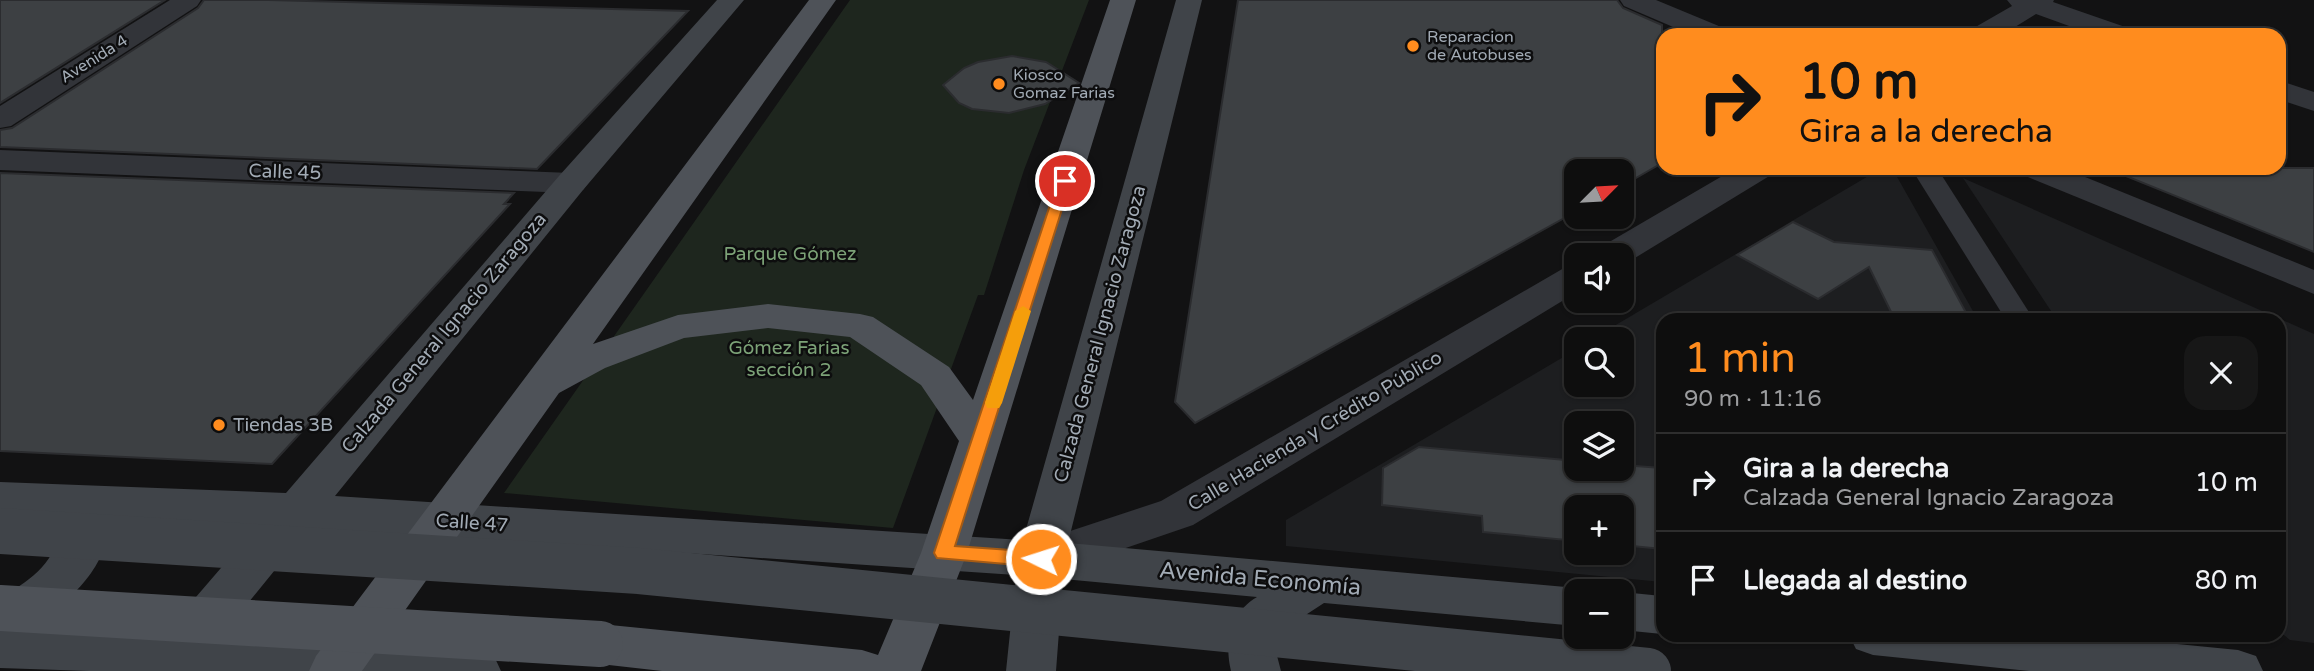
<!DOCTYPE html>
<html lang="es">
<head>
<meta charset="utf-8">
<style>
	:root { --surface:#0e0e0e; --page:#171717; --text:#f1f3f6; --muted:#9b9c9e; --line:#2e2e2e; --accent:#ff8c1e }
	body { margin:0; font-family:"Varela Round",sans-serif; background:var(--page); color:var(--text); height:100vh; display:flex; flex-direction:column; font-size:26px; white-space:nowrap }
	* { box-sizing:border-box; margin:0 }
	p { font-size:23px; color:var(--muted) }
	.icon { flex:none; width:38px; height:38px; fill:none; stroke:currentColor; stroke-width:2; stroke-linecap:round; stroke-linejoin:round }
	.map { position:relative; flex:1; overflow:hidden }
	.sheet { position:absolute; left:1656px; top:313px; width:630px; height:329px; display:flex; flex-direction:column; background:var(--surface); border-radius:21px; box-shadow:0 2px 5px #0004,0 0 0 2px var(--line) }
	.sheet>* { flex:none }
	.banner { position:absolute; left:1656px; top:28px; width:630px; height:147px; border-radius:21px; box-shadow:0 2px 5px #0004,0 0 0 2px var(--line); background:#ff8c1e; color:#111; overflow:hidden }
	.needle { width:46px; rotate:66deg }
	.fabs { position:absolute; left:1564px; top:159px; display:grid; gap:14px }
	.fabs a { display:grid; place-items:center; width:70px; height:70px; border-radius:14px; background:var(--surface); box-shadow:0 2px 5px #0004,0 0 0 2px var(--line); font-size:35px }
	.pin { position:absolute; display:grid; place-items:center; width:60px; height:60px; color:#fff; margin:-30px; border:4px solid #fff; border-radius:50%; box-shadow:0 2px 7px #0007 }
	.me { position:absolute; width:77px; margin:-38px; rotate:274deg; stroke-linejoin:round; filter:drop-shadow(0 0 5px #0008) }
	.turn { display:flex; align-items:center; gap:24px; height:147px; padding:0 28px; font-size:32px }
	.turn .icon { width:91px; height:91px; stroke-width:2.5 }
	.turn b { display:block; font-size:49px; line-height:60px }
	.round { display:grid; place-items:center; flex:none; width:74px; height:74px; border-radius:21px; background:var(--page) }
	.head { display:flex; align-items:center; justify-content:space-between; height:119px; padding:0 28px }
	h1 { font-size:42px; font-weight:600; line-height:52px; color:var(--accent) }
	ul { padding:0; list-style:none }
	li { display:flex; align-items:center; gap:21px; height:98px; padding:0 28px; border-top:2px solid var(--line) }
	li div { flex:1 }
	li b { display:block; font-size:26px }
	li em { font-style:normal }
	.map>svg:first-child { display:block }
</style>
</head>
<body>
<div class="map">
<svg width="2314" height="671" viewBox="0 0 2314 671">
	<rect width="100%" height="100%" fill="#121213"/>
	<g fill="#1d1e20" fill-rule="evenodd">
		<path d="M1882,168H1892L1978,320H1662V582L1286,546V520L1577,349V385H1622V340L1592,339ZM1577,424H1622V469H1577ZM1577,508H1622V553H1577Z"/>
		<path d="M1963,178L2314,334V643L2290,640L2279,631L2278,320H2057Z"/>
	</g>
	<path fill="#1e261e" d="M850,0H1089L1024,170L984,295H978L893,528L504,493Z"/>
	<g fill="#3d4043" stroke="#2b2c2f" stroke-width="2">
		<path d="M0,0H165L0,103Z"/>
		<path d="M204,0H269L688,11L537,169L0,147V130L12,128L198,8Z"/>
		<path d="M1238,0H1617L1623,8L1662,25V163L1622,186V172H1577V211L1195,423L1175,402Z"/>
		<path d="M1012,56L1046,62L1079,83L1045,104L1009,113L972,109L959,103L943,85L964,68L978,62Z"/>
		<path d="M2112,168H2314V252L2111,170Z"/>
		<path d="M0,173L514,193L504,204H510L272,464L0,451Z"/>
		<path d="M1793,222L1834,242L1932,250L1970,320H1895L1869,267L1818,299L1737,255Z"/>
		<path d="M1419,447L1577,461V469H1622V465L1662,468V549L1622,545V508H1577V541L1483,532L1482,516L1382,505L1383,468Z"/>
	</g>
	<g fill="none" stroke-linecap="round" stroke-linejoin="round">
		<path fill="#323439" fill-rule="evenodd" d="M1911,168H1937L2034,320H2006Z"/>
		<g fill="#323439" fill-rule="evenodd">
			<path d="M170,0H201L197,6L11,126L0,128V106Z"/>
			<path d="M1620,0H1656L1726,29L1730,35H1692L1624,6Z"/>
			<path d="M2007,0H2054L2053,2L2131,29L2135,35H2094L2036,14L2002,35H1968L1972,29L2012,6Z"/>
			<path d="M2278,80L2314,92V111L2278,99Z"/>
			<path d="M0,150L571,173L583,176L588,183L583,190L571,193L0,170Z"/>
			<path d="M1736,168H1775L1771,175L1625,264L1622,256H1595L1599,248Z"/>
			<path d="M2019,168H2063L2314,270V294L2023,175Z"/>
			<path d="M1577,265V292L1193,525L1041,577L1025,572L1018,559L1025,546L1161,501L1564,268Z"/>
		</g>
		<g fill="#404449" fill-rule="evenodd">
			<path d="M717,0H744L583,190L335,496L1023,540L1176,0H1202L1068,543L1577,588L1589,592H1577V626L1324,603L1281,631L1276,652L1281,671H1231C1224,642 1230,613 1257,597L1063,579L1056,671H1006L1016,575L309,528L222,635L342,639L476,650L494,656L501,671H89L0,668V598C28,582 53,565 60,532L48,516L0,514V482L286,493L559,176ZM101,519L258,525L165,633L31,628C60,610 122,558 101,519Z"/>
			<path d="M1622,592L1662,596V634L1622,630Z"/>
			<path d="M1849,635H2086L2238,650L2256,656L2263,671H2029L1873,655L1856,649Z"/>
		</g>
		<path fill="#4e5258" fill-rule="evenodd" d="M809,0H836L593,344L678,315L768,304L860,314L873,317L949,367L973,400L1110,0H1136L967,553L921,671H662L600,664L583,658L575,644L583,630L600,624L862,650L878,655L921,553L959,441L921,385L850,337L768,328L684,338L605,368L559,393L362,671H309L316,656Z"/>
		<path stroke="#404449" stroke-width="46" d="M0,531L639,571L1648,671"/>
		<path stroke="#4e5258" stroke-width="46" d="M0,608L600,644"/>
	</g>
	<path fill="#ff8c1e" stroke="#a65b14" stroke-width="2" d="M1065,177L1071,181L955,546L1041,552L1050,559L1041,567L937,558L934,553L1058,181Z"/>
	<path fill="#f59e0b" d="M1023,306L1031,311L1002,403L999,408H987L985,403L1015,311Z"/>
	<g fill="#ff8c1e" stroke="#0d0d0e" stroke-width="2.5">
		<circle cx="1413" cy="46" r="7"/>
		<circle cx="999" cy="84" r="7"/>
		<circle cx="219" cy="425" r="7"/>
	</g>
	<g text-anchor="middle" dominant-baseline="central" stroke-width="5" stroke-linejoin="round" paint-order="stroke">
		<g font-size="16" fill="#a2abb5" stroke="#0d0d0e" text-anchor="start">
			<text x="1427" y="37">Reparacion<tspan x="1427" dy="18">de Autobuses</tspan></text>
			<text x="1013" y="75">Kiosco<tspan x="1013" dy="18">Gomaz Farias</tspan></text>
		</g>
		<g font-size="16" fill="#a2abb5" stroke="#0d0d0e">
			<text transform="translate(94 59) rotate(-32)">Avenida 4</text>
		</g>
		<g font-size="19" fill="#a2abb5" stroke="#0d0d0e">
			<text transform="translate(285 172) rotate(2)">Calle 45</text>
			<text transform="translate(444 333) rotate(-50)">Calzada General Ignacio Zaragoza</text>
			<text transform="translate(1100 334) rotate(-75)">Calzada General Ignacio Zaragoza</text>
			<text transform="translate(1315 431) rotate(-31)">Calle Hacienda y Crédito Público</text>
			<text transform="translate(472 523) rotate(4)">Calle 47</text>
		</g>
		<g font-size="19" fill="#7ca277" stroke="#0d0d0e">
			<text x="790" y="254">Parque Gómez</text>
			<text x="789" y="348">Gómez Farias<tspan x="789" dy="22">sección 2</tspan></text>
		</g>
		<g font-size="19" fill="#a2abb5" stroke="#0d0d0e" text-anchor="start">
			<text x="233" y="425">Tiendas 3B</text>
		</g>
		<g font-size="23" fill="#a2abb5" stroke="#0d0d0e">
			<text transform="translate(1260 579) rotate(5)">Avenida Economía</text>
		</g>
	</g>
</svg>
<div class="fabs">
<a><svg class="needle" viewBox="-14 -14 28 28"><path d="M0-13l5 13h-10z" fill="#e53935"/><path d="M0 13l5-13h-10z" fill="#9b9c9e"/></svg></a>
<a><svg class="icon" aria-label="sound" viewBox="0 0 24 24"><path d="M4 9h4l5-4v14l-5-4H4zM17 9q2 3 0 6"/></svg></a>
<a><svg class="icon" aria-label="search" viewBox="0 0 24 24"><circle cx="10" cy="10" r="6"/><path d="M15 15l6 6"/></svg></a>
<a><svg class="icon" aria-label="layers" viewBox="0 0 24 24"><path d="M12 4l9 5-9 5-9-5zM3 14l9 5 9-5"/></svg></a>
<a>+</a>
<a>−</a>
</div>
<div class="pin" style="left:1065px;top:181px;background:#d93025"><svg class="icon" aria-label="arrive" viewBox="0 0 24 24"><path d="M6 21V4h12l-3 4 3 4H6"/></svg></div>
<svg class="me" style="left:1041px;top:559px" viewBox="-20 -20 40 40"><circle r="17" fill="#ff8c1e" stroke="#fff" stroke-width="3"/><path d="M0-11L8 9 0 5-8 9z" fill="#fff"/></svg>
<div class="banner">
<div class="turn"><svg class="icon" aria-label="right" viewBox="0 0 24 24"><path d="M7 20v-9h11M14 6l5 5-5 5"/></svg><div><b>10 m</b>Gira a la derecha</div></div>
</div>
<section class="sheet">
<div class="head"><div><h1>1 min</h1><p>90 m · 11:16</p></div><a class="round"><svg class="icon" aria-label="close" viewBox="0 0 24 24"><path d="M6 6l12 12M18 6L6 18"/></svg></a></div>
<ul>
<li><svg class="icon" aria-label="right" viewBox="0 0 24 24"><path d="M7 20v-9h11M14 6l5 5-5 5"/></svg><div><b>Gira a la derecha</b><p>Calzada General Ignacio Zaragoza</p></div><em>10 m</em></li>
<li><svg class="icon" aria-label="arrive" viewBox="0 0 24 24"><path d="M6 21V4h12l-3 4 3 4H6"/></svg><div><b>Llegada al destino</b></div><em>80 m</em></li>
</ul>
</section>
</div>
</body>
</html>
